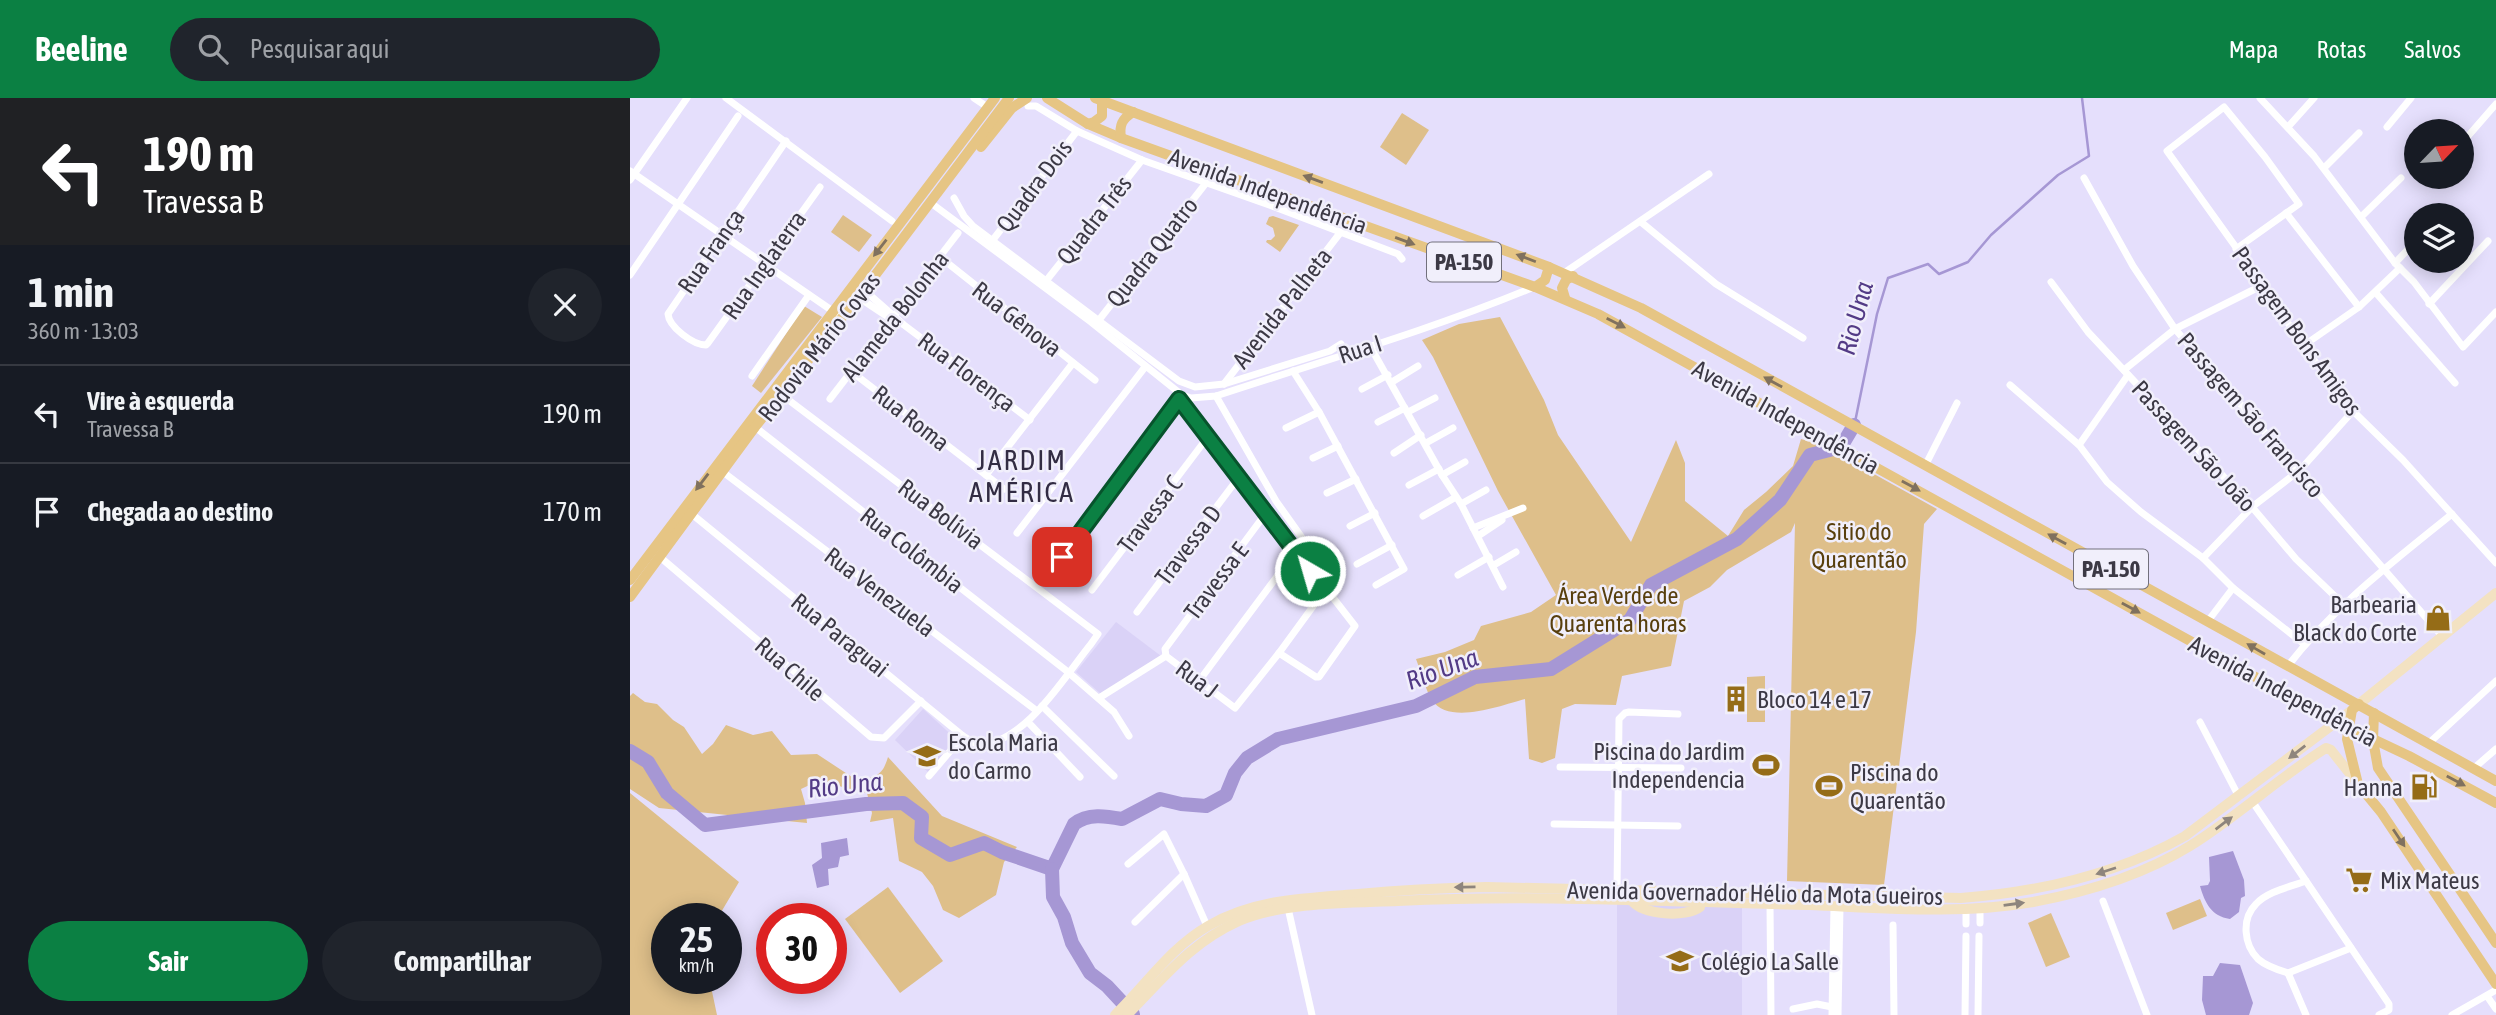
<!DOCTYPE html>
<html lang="pt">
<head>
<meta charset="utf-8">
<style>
	:root { --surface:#171b24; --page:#20242c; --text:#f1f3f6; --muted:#9ea1a6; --line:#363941; --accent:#0b8043 }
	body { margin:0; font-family:"Asap Condensed",sans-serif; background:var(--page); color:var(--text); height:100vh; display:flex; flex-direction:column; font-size:26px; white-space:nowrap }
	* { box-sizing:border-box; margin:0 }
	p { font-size:23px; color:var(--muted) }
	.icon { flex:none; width:38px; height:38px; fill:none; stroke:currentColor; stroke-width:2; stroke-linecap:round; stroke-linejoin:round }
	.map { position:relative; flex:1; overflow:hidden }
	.drawer { display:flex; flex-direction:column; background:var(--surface); width:630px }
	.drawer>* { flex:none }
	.guide { background:#202124; color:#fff; overflow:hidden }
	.needle { width:46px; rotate:65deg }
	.tools { position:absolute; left:1774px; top:21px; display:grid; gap:14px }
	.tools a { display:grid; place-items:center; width:70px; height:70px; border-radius:50%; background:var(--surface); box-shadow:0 4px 18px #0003; font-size:35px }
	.speed { position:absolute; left:21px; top:805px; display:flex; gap:14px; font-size:35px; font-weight:700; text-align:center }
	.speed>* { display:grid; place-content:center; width:91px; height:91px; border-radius:50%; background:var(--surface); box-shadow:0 4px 18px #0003; line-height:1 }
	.speed small { font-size:18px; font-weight:400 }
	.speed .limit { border:10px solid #d22; background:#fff; color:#111 }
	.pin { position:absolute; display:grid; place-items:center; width:60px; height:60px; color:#fff; margin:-30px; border-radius:14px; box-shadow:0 4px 10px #0006 }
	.me { position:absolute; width:77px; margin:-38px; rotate:322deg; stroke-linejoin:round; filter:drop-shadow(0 0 5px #0008) }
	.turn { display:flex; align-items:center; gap:24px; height:147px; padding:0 28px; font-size:32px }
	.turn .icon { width:91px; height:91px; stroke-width:2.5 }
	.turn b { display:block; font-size:49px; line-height:60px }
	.round { display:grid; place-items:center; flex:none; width:74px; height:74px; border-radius:37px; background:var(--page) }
	.summary { display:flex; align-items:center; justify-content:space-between; height:119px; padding:0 28px }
	h1 { font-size:42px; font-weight:700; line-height:52px }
	.cta { display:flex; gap:14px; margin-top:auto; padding:14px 28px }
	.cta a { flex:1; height:80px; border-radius:42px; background:var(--accent); color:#fff; font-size:28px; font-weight:700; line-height:80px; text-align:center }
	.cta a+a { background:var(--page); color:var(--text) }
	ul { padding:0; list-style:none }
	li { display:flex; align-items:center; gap:21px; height:98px; padding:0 28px; border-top:2px solid var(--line) }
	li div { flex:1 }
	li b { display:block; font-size:26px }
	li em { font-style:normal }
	header { display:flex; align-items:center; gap:42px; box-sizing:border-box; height:98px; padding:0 35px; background:var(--accent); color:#fff }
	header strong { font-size:33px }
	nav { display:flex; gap:38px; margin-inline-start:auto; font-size:24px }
	.search { width:490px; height:63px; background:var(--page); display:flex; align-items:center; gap:18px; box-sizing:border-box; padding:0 24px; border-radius:38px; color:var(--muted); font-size:26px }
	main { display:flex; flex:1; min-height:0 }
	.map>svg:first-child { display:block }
</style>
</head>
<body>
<header>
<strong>Beeline</strong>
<div class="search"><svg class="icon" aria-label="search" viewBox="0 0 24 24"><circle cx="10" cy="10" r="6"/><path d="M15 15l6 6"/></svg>Pesquisar aqui</div>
<nav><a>Mapa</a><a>Rotas</a><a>Salvos</a></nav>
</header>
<main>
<section class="drawer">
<div class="guide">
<div class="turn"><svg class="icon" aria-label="left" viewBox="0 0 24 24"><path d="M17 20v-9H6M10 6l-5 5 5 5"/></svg><div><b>190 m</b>Travessa B</div></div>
</div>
<div class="summary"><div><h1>1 min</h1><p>360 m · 13:03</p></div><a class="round"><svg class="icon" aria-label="close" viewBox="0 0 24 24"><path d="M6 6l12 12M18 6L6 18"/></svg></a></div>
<ul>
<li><svg class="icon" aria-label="left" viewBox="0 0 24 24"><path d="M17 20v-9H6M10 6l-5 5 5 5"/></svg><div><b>Vire à esquerda</b><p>Travessa B</p></div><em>190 m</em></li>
<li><svg class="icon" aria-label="arrive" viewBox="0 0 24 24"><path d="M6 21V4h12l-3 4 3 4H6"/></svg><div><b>Chegada ao destino</b></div><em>170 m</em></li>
</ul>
<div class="cta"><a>Sair</a><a>Compartilhar</a></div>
</section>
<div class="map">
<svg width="1866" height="917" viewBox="0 0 1866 917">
	<rect width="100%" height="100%" fill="#e5dffc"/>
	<g fill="#dad2f7">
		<path d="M486,524L531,558L471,596L446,574Z"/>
		<path d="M293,611L327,642L298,674L265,642Z"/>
		<path d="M987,806L1112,809V917H987Z"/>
	</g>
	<g fill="#debf8a">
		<path d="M772,15L799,32L776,67L750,49Z"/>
		<path d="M213,117L242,137L229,154L201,134Z"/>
		<path d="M643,118L669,127L650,154L636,144L637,142H641L645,138L643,130L636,126L639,119Z"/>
		<path d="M174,208L192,219L131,295L122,288Z"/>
		<path d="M870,219L914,302L928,337L1001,444L1046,342L1055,365V403L1098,438L1114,412L1136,394L1163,368L1171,341L1195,348L1190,361L1208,356L1307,411L1294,426L1286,534L1254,787L1157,783L1165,425L1161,434L1097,472L1080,489L1054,503L1041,568L992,578L986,607L945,606L932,611L925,660L912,665L899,661L895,601C872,607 819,628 802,602C795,591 791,574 786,561L815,554L844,542L851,528L901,514L926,497L868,393L803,259L792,242L829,226Z"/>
		<path d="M1135,578V624H1117V579Z"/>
		<path d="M3,595L15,604L27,606L43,622L54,629L72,656L83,646L96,627L123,637L142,633L161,657L187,656L228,683C246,678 252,679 258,659L312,718L387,749L374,764L366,797L329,820L313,812L303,788L292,774L269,763L263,720L240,724L242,715L237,695L188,683L171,691L175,705L177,725L29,710L0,691V598Z"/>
		<path d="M0,695L109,784L87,821H37V880H58L61,883L80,884L87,917H0Z"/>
		<path d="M258,789L313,863L270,895L215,821Z"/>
		<path d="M1570,801L1577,818L1543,832L1536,815Z"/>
		<path d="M1421,815L1440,859L1416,869L1398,825Z"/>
	</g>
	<g fill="#a697d4">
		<path d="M217,740L219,757L210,759L208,769L198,771L199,787L187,790L182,767L192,760L191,745Z"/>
		<path d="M1603,753L1614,782L1615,798L1611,800L1609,814L1600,821C1581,818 1575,805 1570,788L1578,787L1580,783L1579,759Z"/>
		<path d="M1590,865L1610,867L1623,905L1619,917H1576L1572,902L1573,878H1583Z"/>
	</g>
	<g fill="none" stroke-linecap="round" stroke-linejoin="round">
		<path stroke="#a697d4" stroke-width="2.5" d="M1225,324L1247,216L1258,180L1298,166L1309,176L1338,164L1361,137L1428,77L1459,58L1452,0"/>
		<g stroke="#a697d4" stroke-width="14">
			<path d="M0,653L18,664L37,695L75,727L236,706L273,705L292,719L291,740L320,757L354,745L372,754L422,771L444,726C458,715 476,718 492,721L530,701L551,706L576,708L596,697L605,675L617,660L648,641L786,608L845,579L921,571L1000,522L1021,487L1107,441L1150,402L1180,357L1211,349L1224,327"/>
			<path d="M422,771L423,799L434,819L442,845L460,875L477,888L503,916"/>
		</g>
		<g stroke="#fff" stroke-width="7">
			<path d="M96,0L262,123"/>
			<path d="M344,0L353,6"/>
			<path d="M1630,0L1684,58L1765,165L1784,184L1833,249L1866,214"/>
			<path d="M398,8H406L447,33L512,62L642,108L768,156L772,161"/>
			<path d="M1658,29L1684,0"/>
			<path d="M1757,29L1781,0"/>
			<path d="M156,43L38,216C39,229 63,247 76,247L78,245L190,89"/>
			<path d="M1832,45L1866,6"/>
			<path d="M1694,70L1729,35"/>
			<path d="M0,73L207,216"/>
			<path d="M1454,80L1503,168L1545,231L1812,538"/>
			<path d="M0,82L57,0"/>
			<path d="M324,100L334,118L343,128L549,283L565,289L594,286L700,253L711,246"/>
			<path d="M305,108L461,224L552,297L561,300L586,298C692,263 801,232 904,189"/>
			<path d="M1656,115L1729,209"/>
			<path d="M1731,119L1771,80"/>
			<path d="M1011,124L1086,186L1173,240"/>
			<path d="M362,143L447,33"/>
			<path d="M1606,151L1669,106L1635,59L1594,9L1537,53L1633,187L1673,248L1723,313L1773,362L1866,465"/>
			<path d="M310,159L465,282"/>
			<path d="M1765,165L1787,142"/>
			<path d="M934,175L1079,76"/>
			<path d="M0,177L108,18"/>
			<path d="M416,183L512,62"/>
			<path d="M1421,184L1458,234L1622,409L1666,461L1713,506"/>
			<path d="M234,192L274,227L400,322"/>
			<path d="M1746,195L1825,285"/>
			<path d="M228,199L264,223"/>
			<path d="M1799,206L1858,143"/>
			<path d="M469,222L576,85"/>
			<path d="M740,248L812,377L831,406L873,489"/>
			<path d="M1673,248L1729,209L1770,170"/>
			<path d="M1494,272L1545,231L1633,187"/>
			<path d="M663,273L689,314L774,471L746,487"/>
			<path d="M222,274L374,391"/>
			<path d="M122,278L179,197"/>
			<path d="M762,284L788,268"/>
			<path d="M594,286L710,135"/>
			<path d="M1380,287L1449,347L1477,384L1511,414L1573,460L1603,490L1674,546"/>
			<path d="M732,291L758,277"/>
			<path d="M552,297L549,301L725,528L689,579H686L649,555"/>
			<path d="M200,301L328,135"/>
			<path d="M778,314L805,300"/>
			<path d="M748,324L775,310"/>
			<path d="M125,329L438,574L484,614L499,638"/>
			<path d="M656,330L689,314"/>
			<path d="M796,345L823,330"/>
			<path d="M1449,347L1498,277"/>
			<path d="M764,355L791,337"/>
			<path d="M683,360L708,348"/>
			<path d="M1295,368L1327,305"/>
			<path d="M93,374L407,613"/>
			<path d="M356,377L443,265"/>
			<path d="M812,377L835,364"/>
			<path d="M779,387L809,371"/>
			<path d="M697,395L726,381"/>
			<path d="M831,406L856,392"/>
			<path d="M636,415L535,551L536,558L605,610L649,555L695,492"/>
			<path d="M63,417L333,638L348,647C395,646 434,579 461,546L468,536L152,297"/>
			<path d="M793,418L826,399"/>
			<path d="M720,428L745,415"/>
			<path d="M843,430L893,410"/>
			<path d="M387,435L515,269"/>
			<path d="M848,438L872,422"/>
			<path d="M30,459L241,639L254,640L291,603"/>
			<path d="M432,459L549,301"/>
			<path d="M1573,460L1622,409L1670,372L1723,313"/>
			<path d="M727,466L762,447"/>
			<path d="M864,467L886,454"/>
			<path d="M828,477L859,459"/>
			<path d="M462,492L577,340"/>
			<path d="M507,514L609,379"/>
			<path d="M1578,523L1603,490"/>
			<path d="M1657,569C1703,509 1764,463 1822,416"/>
			<path d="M569,583L672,445L673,441L646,403L586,298"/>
			<path d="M469,600L536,558"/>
			<path d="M412,608L484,678"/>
			<path d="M398,624L450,679"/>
			<path d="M1570,624L1609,699"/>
			<path d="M1799,645L1866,583"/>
			<path d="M930,669L1051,670"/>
			<path d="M1843,671L1866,651"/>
			<path d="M299,678L333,638"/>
			<path d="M1622,703L1759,906V912L1749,917"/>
			<path d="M924,726L1048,728"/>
			<path d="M498,766L534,736L554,776L577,828"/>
			<path d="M987,792L989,621L995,615L999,614L1048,616"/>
			<path d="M1473,803L1517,917"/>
			<path d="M1140,806L1141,917"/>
			<path d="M658,810L682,917"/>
			<path d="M1336,811V826"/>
			<path d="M505,824L554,776"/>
			<path d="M1350,825V810"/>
			<path d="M1263,827L1264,917"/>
			<path d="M1658,875C1648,872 1636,868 1628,861C1614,847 1611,821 1626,806C1638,793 1660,789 1676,783"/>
			<path d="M1658,875L1721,850"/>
			<path d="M1658,875L1676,917"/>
			<path d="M1857,898L1866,911"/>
			<path d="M1163,911L1187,906L1202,909"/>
			<path d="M1202,917L1204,808"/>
			<path d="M1208,917L1210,808"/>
			<path d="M1335,917L1336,838"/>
			<path d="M1348,917L1349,838"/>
			<path d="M1822,917L1866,892"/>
		</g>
		<g stroke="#f3e2c2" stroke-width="10">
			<path d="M1729,606L1866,495"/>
			<path d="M1002,803C1013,817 1056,820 1070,809L1072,798"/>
			<path d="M485,917C515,888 541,849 578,828C624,801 676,800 728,796C771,792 814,790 857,789L1331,800C1409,794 1486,777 1555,738L1722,612"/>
			<path d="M497,917C534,880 560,845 609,823C653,804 720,805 768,803C905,796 1042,804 1179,807C1253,810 1330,817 1403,804C1457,794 1513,777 1560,748C1607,719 1648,680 1696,650L1701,652L1728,686"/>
		</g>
		<g stroke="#e6c584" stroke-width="10">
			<path d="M417,0L458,26L491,40L905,189L968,216L1707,624L1779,658L1866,705"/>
			<path d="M465,0L919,169L1011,210L1866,683"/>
			<path d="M458,26L464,24L472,18V3"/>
			<path d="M491,40C489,27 492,21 503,14"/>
			<path d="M351,49L382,10L397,0"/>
			<path d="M905,189L915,182L919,169"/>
			<path d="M935,200L932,190L936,182L943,178"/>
			<path d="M0,482L365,0"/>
			<path d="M0,499L125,329L234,192L379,0"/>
			<path d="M1729,606L1722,612L1717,641L1728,686L1751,714L1866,886"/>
			<path d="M1744,615L1743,642L1748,670L1866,845"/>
		</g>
	</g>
	<defs><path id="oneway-solid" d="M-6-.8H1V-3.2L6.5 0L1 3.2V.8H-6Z" transform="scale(1.75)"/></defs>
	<g fill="#80715e">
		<use href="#oneway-solid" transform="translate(683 81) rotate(-160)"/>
		<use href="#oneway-solid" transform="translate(775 143) rotate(20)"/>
		<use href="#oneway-solid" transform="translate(250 150) rotate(128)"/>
		<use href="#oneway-solid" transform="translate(896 160) rotate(-159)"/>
		<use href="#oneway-solid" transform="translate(986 225) rotate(27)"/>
		<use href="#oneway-solid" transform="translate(1143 284) rotate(-151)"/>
		<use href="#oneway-solid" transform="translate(72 384) rotate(127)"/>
		<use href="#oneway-solid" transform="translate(1281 388) rotate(29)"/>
		<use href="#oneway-solid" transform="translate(1427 441) rotate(-151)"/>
		<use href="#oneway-solid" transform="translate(1501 510) rotate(29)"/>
		<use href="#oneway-solid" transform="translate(1626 551) rotate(-150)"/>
		<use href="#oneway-solid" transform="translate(1826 683) rotate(28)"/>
		<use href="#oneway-solid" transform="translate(1769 740) rotate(56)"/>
	</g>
	<g fill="#8e857d">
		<use href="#oneway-solid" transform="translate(1667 654) rotate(142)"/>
		<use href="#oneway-solid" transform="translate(1594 725) rotate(-37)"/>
		<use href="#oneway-solid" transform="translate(1476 773) rotate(162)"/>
		<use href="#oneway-solid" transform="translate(835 789) rotate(179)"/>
		<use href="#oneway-solid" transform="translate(1384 806) rotate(-8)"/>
	</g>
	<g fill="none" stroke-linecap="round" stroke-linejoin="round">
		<g stroke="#07532c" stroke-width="18">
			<path id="route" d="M432,459L549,301L680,473"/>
		</g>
		<use href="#route" stroke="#0b8043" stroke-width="12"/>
	</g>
	<defs>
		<g id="shop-bare" transform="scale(2.1)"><path d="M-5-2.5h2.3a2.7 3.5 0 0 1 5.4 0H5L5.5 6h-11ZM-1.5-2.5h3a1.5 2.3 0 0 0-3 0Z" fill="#956c17" stroke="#f1effb" stroke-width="2.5" paint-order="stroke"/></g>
		<g id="building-bare" transform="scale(2.1)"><path d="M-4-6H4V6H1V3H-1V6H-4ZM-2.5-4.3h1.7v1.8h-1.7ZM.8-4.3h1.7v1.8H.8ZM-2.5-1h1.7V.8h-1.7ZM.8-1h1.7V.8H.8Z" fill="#956c17" stroke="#f1effb" stroke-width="2.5" paint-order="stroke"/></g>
		<g id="school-bare" transform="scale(2.1)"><path d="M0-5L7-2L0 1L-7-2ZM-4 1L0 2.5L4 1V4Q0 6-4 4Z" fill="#956c17" stroke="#f1effb" stroke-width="2.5" paint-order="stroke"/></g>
		<g id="stadium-bare" transform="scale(2.1)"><path d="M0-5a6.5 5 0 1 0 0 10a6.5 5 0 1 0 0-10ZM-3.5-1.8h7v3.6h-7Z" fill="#956c17" stroke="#f1effb" stroke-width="2.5" paint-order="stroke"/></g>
		<g id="fuel-bare" transform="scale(2.1)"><path d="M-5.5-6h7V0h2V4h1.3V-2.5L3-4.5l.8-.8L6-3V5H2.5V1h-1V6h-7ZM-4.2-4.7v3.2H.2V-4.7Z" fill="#956c17" stroke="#f1effb" stroke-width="2.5" paint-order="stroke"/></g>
		<g id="supermarket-bare" transform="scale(2.1)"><path d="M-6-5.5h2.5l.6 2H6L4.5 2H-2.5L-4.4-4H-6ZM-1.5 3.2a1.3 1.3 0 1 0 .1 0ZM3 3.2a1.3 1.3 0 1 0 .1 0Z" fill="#956c17" stroke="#f1effb" stroke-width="2.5" paint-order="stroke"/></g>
	</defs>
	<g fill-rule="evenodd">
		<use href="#shop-bare" x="1808" y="520"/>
		<use href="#building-bare" x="1106" y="601"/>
		<use href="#school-bare" x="297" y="658"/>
		<use href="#stadium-bare" x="1136" y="667"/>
		<use href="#stadium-bare" x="1199" y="688"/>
		<use href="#fuel-bare" x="1794" y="689"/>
		<use href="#supermarket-bare" x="1729" y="782"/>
		<use href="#school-bare" x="1050" y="863"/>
	</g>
	<g text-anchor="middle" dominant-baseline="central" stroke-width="5" stroke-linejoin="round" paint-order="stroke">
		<g fill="#f1effb" stroke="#72707c" stroke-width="2">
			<rect x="797" y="144.5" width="74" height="39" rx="5"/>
			<rect x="1444" y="451.5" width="74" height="39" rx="5"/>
		</g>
		<g font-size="23" font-weight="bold" fill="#3c3945">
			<text x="834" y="164">PA-150</text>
			<text x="1481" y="471">PA-150</text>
		</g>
		<g font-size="24" fill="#3c3945" stroke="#f1effb">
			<text transform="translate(404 88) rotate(-53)">Quadra Dois</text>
			<text transform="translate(638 93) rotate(20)">Avenida Independência</text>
			<text transform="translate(464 122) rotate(-52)">Quadra Três</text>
			<text transform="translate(81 153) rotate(-55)">Rua França</text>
			<text transform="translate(522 154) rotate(-52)">Quadra Quatro</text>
			<text transform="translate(134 167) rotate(-55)">Rua Inglaterra</text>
			<text transform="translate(652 210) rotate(-52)">Avenida Palheta</text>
			<text transform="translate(265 218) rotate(-52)">Alameda Bolonha</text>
			<text transform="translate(387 221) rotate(38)">Rua Gênova</text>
			<text transform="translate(1667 233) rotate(54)">Passagem Bons Amigos</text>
			<text transform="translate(189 249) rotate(-52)">Rodovia Mário Covas</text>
			<text transform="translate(730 251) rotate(-18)">Rua I</text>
			<text transform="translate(337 274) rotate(37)">Rua Florença</text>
			<text transform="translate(1621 317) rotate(49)">Passagem São Francisco</text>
			<text transform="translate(1156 319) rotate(29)">Avenida Independência</text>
			<text transform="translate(281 320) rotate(38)">Rua Roma</text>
			<text transform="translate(1564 348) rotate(47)">Passagem São João</text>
			<text transform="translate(311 416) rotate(37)">Rua Bolívia</text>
			<text transform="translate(520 416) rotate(-53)">Travessa C</text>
			<text transform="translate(558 447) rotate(-53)">Travessa D</text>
			<text transform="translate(282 452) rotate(38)">Rua Colômbia</text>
			<text transform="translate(586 483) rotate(-53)">Travessa E</text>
			<text transform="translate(250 494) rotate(37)">Rua Venezuela</text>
			<text transform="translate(210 537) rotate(39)">Rua Paraguai</text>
			<text transform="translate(160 571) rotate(41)">Rua Chile</text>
			<text transform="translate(567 581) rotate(37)">Rua J</text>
			<text transform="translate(1653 593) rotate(28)">Avenida Independência</text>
			<text transform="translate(1125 795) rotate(1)">Avenida Governador Hélio da Mota Gueiros</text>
		</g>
		<g font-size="24" fill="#583f0d" stroke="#f1effb">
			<text x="1229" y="433">Sitio do<tspan x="1229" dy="28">Quarentão</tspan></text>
			<text x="988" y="497">Área Verde de<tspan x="988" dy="28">Quarenta horas</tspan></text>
		</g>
		<g font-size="24" fill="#3c3945" stroke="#f1effb" text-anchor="start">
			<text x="1787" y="506" text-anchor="end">Barbearia<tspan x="1787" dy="28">Black do Corte</tspan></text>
			<text x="1127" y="601">Bloco 14 e 17</text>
			<text x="318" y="644">Escola Maria<tspan x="318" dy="28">do Carmo</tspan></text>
			<text x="1115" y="653" text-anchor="end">Piscina do Jardim<tspan x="1115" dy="28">Independencia</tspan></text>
			<text x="1220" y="674">Piscina do<tspan x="1220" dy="28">Quarentão</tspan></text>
			<text x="1773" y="689" text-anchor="end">Hanna</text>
			<text x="1750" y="782">Mix Mateus</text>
			<text x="1071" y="863">Colégio La Salle</text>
		</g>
		<g font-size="26" font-style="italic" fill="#533b86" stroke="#f1effb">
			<text transform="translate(1225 220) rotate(-75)">Rio Una</text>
			<text transform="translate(812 571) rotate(-20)">Rio Una</text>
			<text transform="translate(215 687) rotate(-6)">Rio Una</text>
		</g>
		<g font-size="28" letter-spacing="2" fill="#322c43" stroke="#f1effb">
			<text x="392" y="362">JARDIM<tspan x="392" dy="32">AMÉRICA</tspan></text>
		</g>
	</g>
</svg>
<div class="tools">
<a><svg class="needle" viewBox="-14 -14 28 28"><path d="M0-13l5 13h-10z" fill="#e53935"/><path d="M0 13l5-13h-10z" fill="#9ea1a6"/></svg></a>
<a><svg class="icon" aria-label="layers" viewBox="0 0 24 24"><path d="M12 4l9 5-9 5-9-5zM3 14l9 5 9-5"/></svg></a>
</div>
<div class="speed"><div>25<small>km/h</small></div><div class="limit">30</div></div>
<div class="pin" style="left:432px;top:459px;background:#d93025"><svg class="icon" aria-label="arrive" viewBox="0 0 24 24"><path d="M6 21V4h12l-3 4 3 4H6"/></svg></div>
<svg class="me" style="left:680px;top:473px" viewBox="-20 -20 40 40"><circle r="17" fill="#0b8043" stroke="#fff" stroke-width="3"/><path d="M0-11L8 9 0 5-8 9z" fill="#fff"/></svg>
</div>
</main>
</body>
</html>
